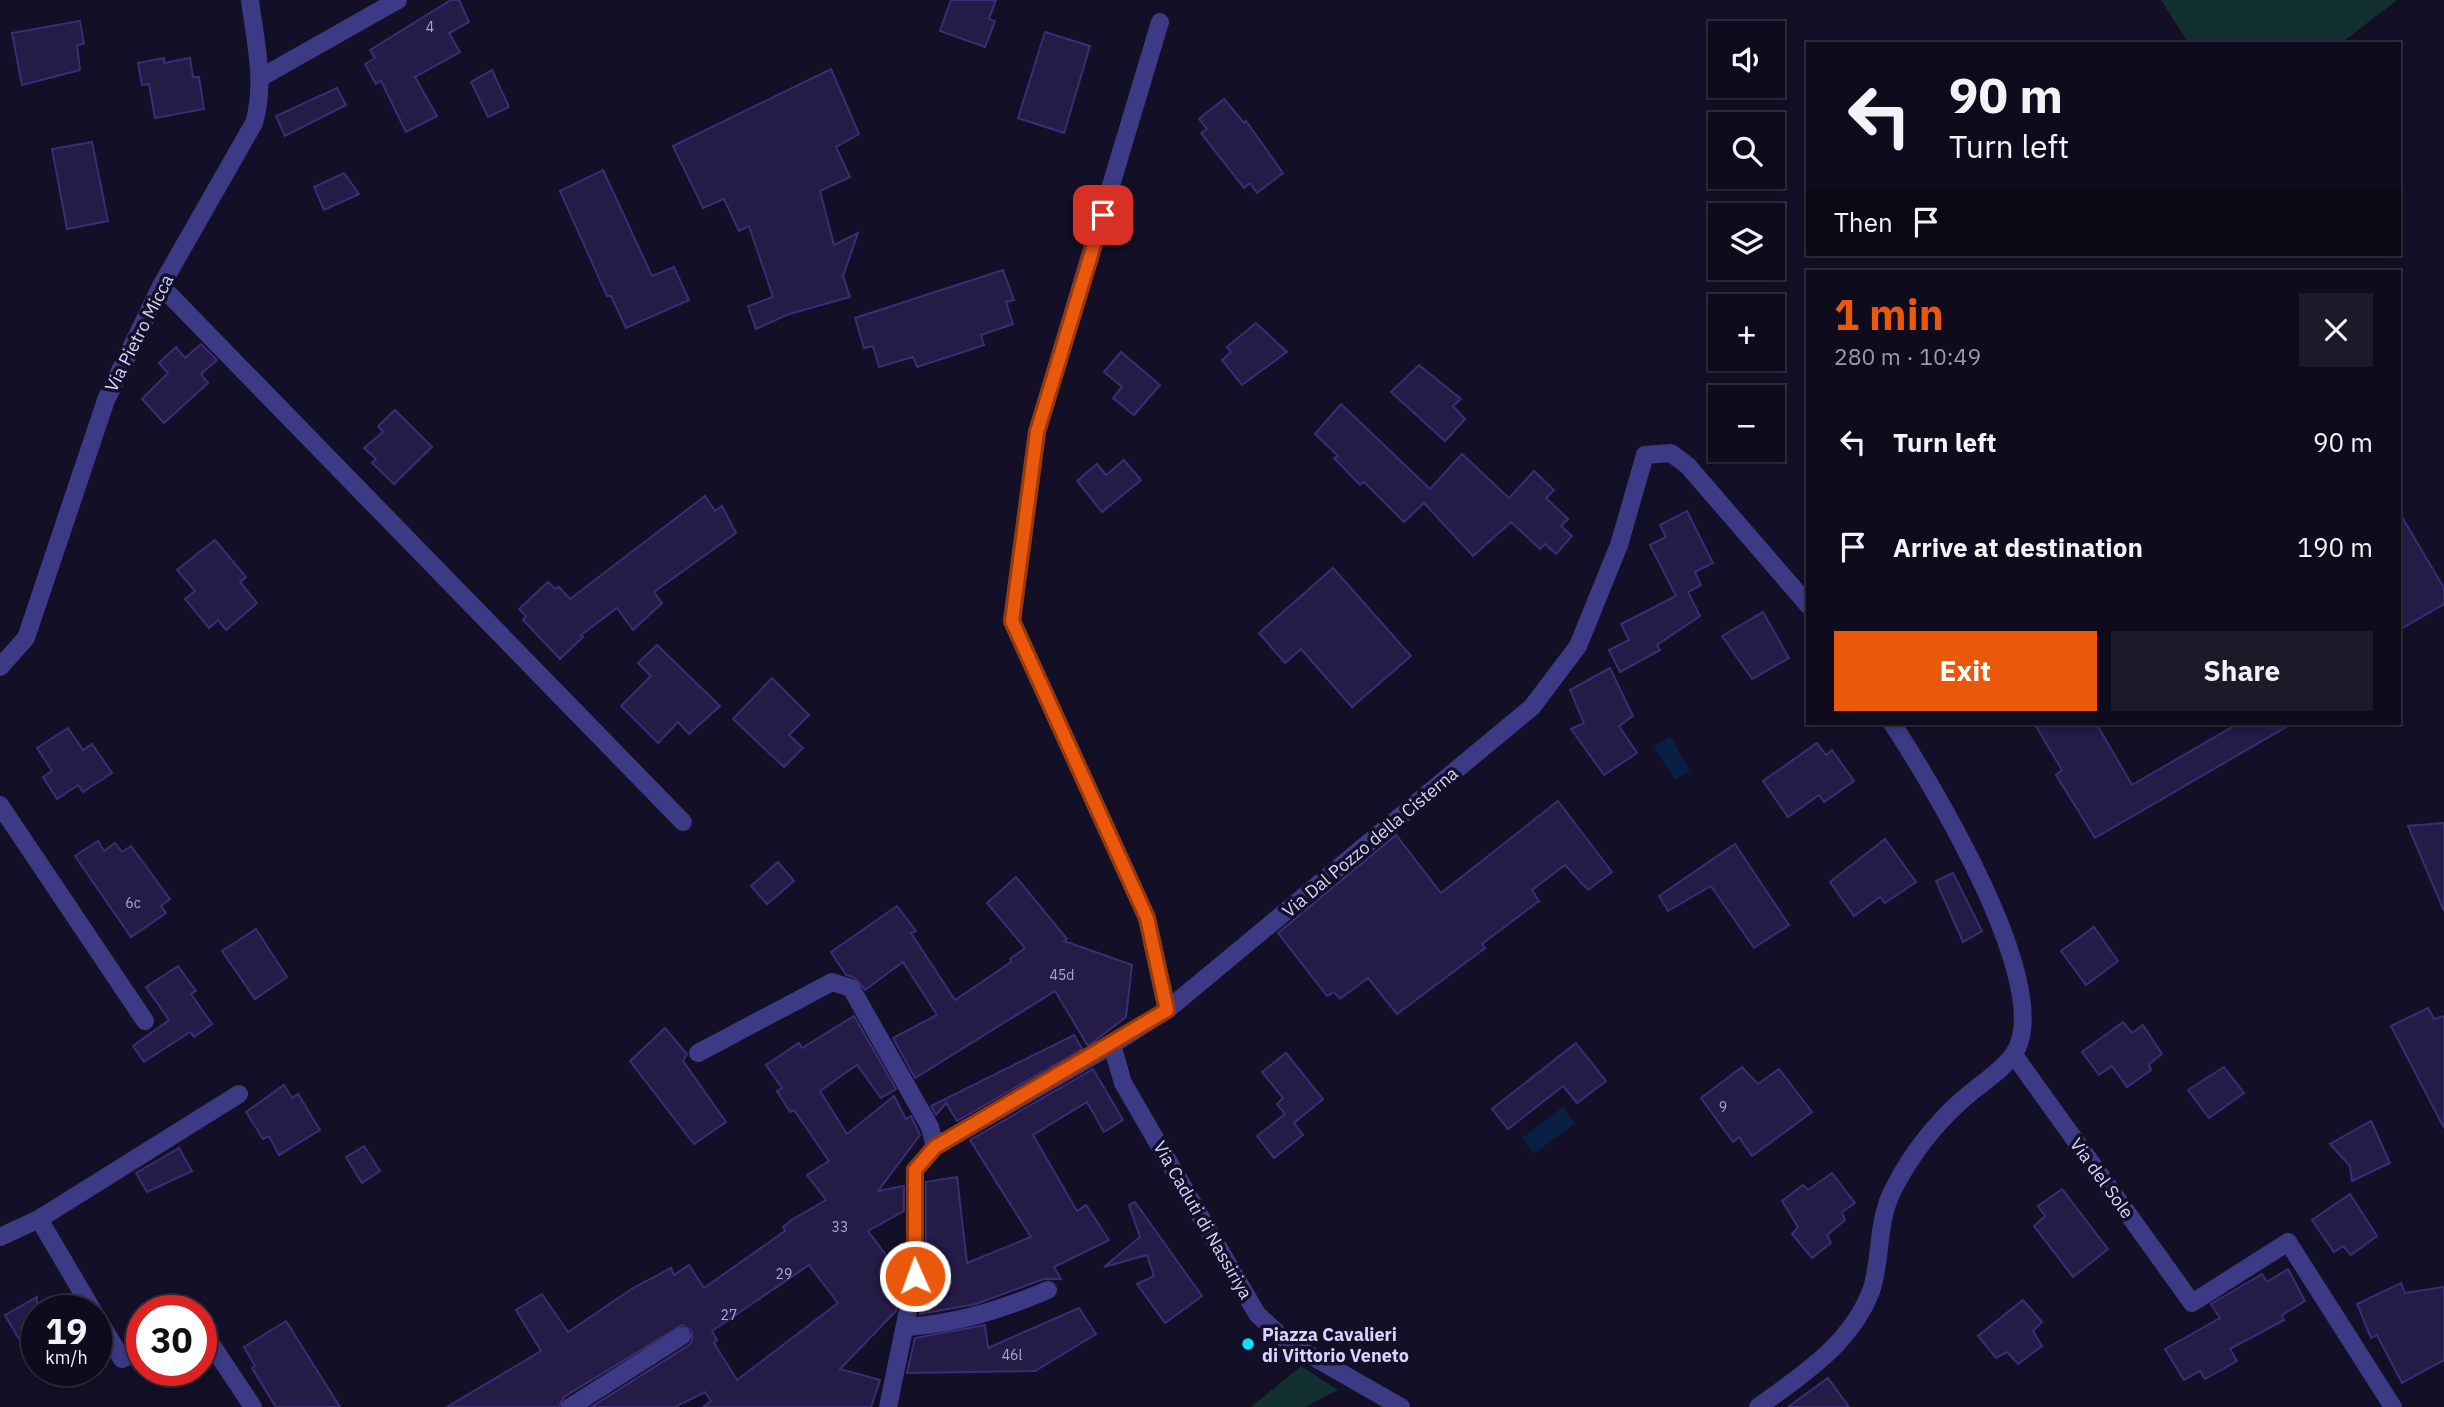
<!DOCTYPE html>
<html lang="en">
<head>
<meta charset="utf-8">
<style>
	:root { --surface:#0e0b1c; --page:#1c1929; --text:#f1f3f6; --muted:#9b9ba3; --line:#2e2b3b; --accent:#ea580c }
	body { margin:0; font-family:"IBM Plex Sans",sans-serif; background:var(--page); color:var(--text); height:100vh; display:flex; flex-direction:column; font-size:26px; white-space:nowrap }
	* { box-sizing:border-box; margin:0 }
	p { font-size:23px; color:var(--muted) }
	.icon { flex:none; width:38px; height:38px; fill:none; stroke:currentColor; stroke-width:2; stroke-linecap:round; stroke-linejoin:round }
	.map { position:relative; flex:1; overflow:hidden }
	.side { position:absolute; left:1806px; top:270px; width:595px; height:455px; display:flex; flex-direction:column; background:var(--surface); border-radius:0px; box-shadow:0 4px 10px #0003,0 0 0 2px var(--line) }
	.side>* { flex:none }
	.banner { position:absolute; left:1806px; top:42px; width:595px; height:214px; border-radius:0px; box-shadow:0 4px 10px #0003,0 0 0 2px var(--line); background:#0e0b1c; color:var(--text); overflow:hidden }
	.fabs { position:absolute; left:1708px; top:21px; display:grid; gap:14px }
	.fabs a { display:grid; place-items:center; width:77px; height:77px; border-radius:0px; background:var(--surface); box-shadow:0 4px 10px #0003,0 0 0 2px var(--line); font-size:35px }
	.speed { position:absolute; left:21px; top:1295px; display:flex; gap:14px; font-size:35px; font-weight:700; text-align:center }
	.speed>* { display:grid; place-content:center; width:91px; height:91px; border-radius:50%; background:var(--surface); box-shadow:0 4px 10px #0003,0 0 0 2px var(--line); line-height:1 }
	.speed small { font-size:18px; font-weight:400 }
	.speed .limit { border:10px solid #d22; background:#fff; color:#111 }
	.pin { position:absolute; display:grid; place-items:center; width:60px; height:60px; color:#fff; margin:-30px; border-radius:14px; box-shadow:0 4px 10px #0006 }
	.me { position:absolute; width:77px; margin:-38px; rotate:358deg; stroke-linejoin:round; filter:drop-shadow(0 0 5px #0008) }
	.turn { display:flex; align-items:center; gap:24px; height:147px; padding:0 28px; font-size:32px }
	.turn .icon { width:91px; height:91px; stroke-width:2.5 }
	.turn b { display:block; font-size:49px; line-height:60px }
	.then { display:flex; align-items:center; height:66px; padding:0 28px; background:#0003; gap:14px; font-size:26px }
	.round { display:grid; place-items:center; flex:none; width:74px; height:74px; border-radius:0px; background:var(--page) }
	.head { display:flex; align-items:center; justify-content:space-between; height:119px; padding:0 28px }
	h1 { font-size:42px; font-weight:700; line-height:52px; color:var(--accent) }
	.button { display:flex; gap:14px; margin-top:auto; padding:14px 28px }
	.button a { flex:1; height:80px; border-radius:0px; background:var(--accent); color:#fff; font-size:28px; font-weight:700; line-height:80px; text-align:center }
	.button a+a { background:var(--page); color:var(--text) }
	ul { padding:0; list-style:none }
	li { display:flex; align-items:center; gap:21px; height:105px; padding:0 28px }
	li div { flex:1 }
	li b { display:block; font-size:26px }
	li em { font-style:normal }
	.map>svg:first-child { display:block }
</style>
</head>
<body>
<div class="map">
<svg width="2444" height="1407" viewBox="0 0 2444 1407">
	<rect width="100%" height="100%" fill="#130f26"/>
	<g fill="#12302f">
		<path d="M2161,0H2397L2340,44H2189Z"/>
		<path d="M1301,1366L1338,1390L1305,1407H1251Z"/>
	</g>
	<g fill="#0a1f44">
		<path d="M1670,736L1690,770L1675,780L1654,746Z"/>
		<path d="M1563,1107L1575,1123L1534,1154L1522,1138Z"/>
	</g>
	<g fill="#241b47" stroke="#3b2d73" stroke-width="2" fill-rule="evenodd">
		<path d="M451,0H459L469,22L449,33L460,52L415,77L437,116L406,132L381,81L376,84L365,64L375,58L370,50Z"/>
		<path d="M951,0H996L989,19L995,21L985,47L940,31Z"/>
		<path d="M80,21L84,44L77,45L80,70L22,85L12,33Z"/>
		<path d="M1045,32L1090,46L1064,133L1018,118Z"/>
		<path d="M164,58V63L190,58L193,77H199L204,109L155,118L149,84L142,85L138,63Z"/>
		<path d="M831,69L859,134L836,147L850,177L820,191L834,245L858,233L843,276L850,297L789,314L756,329L748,306L773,297L749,226L739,231L724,199L703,208L673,146Z"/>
		<path d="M492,70L509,107L488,117L471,82Z"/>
		<path d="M337,88L346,105L285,136L276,116Z"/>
		<path d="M1224,99L1244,123L1246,121L1283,173L1257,193L1250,183L1244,188L1201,133L1207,129L1199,119Z"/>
		<path d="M92,142L108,221L67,229L52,149Z"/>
		<path d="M603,170L652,276L674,267L689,300L626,328L611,296H607L560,191Z"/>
		<path d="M344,173L359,194L324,210L314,187Z"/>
		<path d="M1003,270L1014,300L1006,302L1013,324L981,335L984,345L917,367L913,357L879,367L873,346L864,348L855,318Z"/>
		<path d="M1256,323L1287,352L1242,385L1222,360L1231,352L1227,347Z"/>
		<path d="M201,344L217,360L201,374L208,383L164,423L142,399L168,373L159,363L176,347L185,358Z"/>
		<path d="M1121,352L1160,385L1134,415L1113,398L1122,387L1104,372Z"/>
		<path d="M1419,365L1461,399L1453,406L1465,419L1445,441L1391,392Z"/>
		<path d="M1341,404L1430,489L1462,454L1509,498L1534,471L1554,490L1546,498L1568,519L1561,526L1572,536L1556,554L1545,544L1540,549L1511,522L1473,556L1424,503L1404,522L1364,482L1360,485L1334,458L1338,456L1315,434Z"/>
		<path d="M395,410L432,447L394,484L372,463L376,459L364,448L383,432L378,426Z"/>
		<path d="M1124,460L1141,480L1102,512L1077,481L1097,464L1106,475Z"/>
		<path d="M705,496L715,511L722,506L736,533L654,592L662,603L633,630L617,608L581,635L583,637L560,659L523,620L526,616L519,609L548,582L555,589L559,587L570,599Z"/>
		<path d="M1687,511L1713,563L1695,572L1701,585L1688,592L1700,616L1657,645L1660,650L1620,672L1609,650L1629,640L1621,624L1676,596L1650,545L1666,537L1660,525Z"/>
		<path d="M2399,512L2444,588V604L2399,630Z"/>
		<path d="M215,540L246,577L240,582L257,603L226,630L218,620L209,628L185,599L195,591L177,570Z"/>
		<path d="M1333,568L1411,656L1352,707L1301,649L1285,663L1259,633Z"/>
		<path d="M1763,612L1789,658L1752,679L1722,636Z"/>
		<path d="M657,645L720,706L689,734L678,722L658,743L621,706L651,676L638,663Z"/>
		<path d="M1610,668L1633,716L1619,726L1637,753L1604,775L1571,729L1584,723L1570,690Z"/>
		<path d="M772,678L809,715L789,735L803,748L784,767L733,719Z"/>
		<path d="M2034,723H2096L2132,785L2239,723H2293L2095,838L2056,775L2062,770Z"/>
		<path d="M68,728L83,750L92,744L112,773L83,792L78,785L57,799L43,777L52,771L37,748Z"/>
		<path d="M1817,743L1826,755L1832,750L1854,781L1824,802L1819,795L1788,817L1763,781Z"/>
		<path d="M1558,801L1612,872L1588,890L1565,865L1532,890L1539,901L1482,944L1485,948L1397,1014L1368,978L1340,999L1334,992L1327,996L1278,933L1396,835L1441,893Z"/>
		<path d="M2444,823V911L2408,826Z"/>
		<path d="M1885,839L1916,882L1885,903L1880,897L1854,916L1830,882Z"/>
		<path d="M98,841L104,851L115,843L122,852L131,846L170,899L161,906L166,913L131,937L75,856Z"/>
		<path d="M1735,844L1789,925L1754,948L1711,886L1668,911L1659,896Z"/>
		<path d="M778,862L794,881L767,904L751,886Z"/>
		<path d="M1953,873L1982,931L1963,942L1936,881Z"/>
		<path d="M1016,877L1067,939L1064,941L1132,965L1126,1017L1088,1046L1055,991L915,1078L893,1038L937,1015L903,962L865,990L855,978L846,975L831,952L897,906L916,931L911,933L955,1000L1011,962L1010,959L1025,948L987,903Z"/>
		<path d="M2094,927L2118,961L2086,985L2061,951Z"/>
		<path d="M256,929L287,977L255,999L222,951Z"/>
		<path d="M178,966L196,991L191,994L212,1024L194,1037L190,1032L144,1062L133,1046L169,1020L146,987Z"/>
		<path d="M2428,1008L2434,1019L2444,1016V1128L2391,1026Z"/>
		<path d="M854,1016L896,1089L881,1098L857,1065L820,1091L847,1134L894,1096L906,1119L911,1116L920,1135L878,1191L904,1186V1211L868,1231L903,1278L896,1311L840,1369L880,1380L871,1407H703L711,1401L705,1392L675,1407H591L689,1345L692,1341V1331L682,1325L564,1397L559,1407H447L541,1351L516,1310L542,1294L568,1332L633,1288L671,1268L674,1275L689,1265L704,1288L785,1231L783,1227L793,1219L826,1200L807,1175L829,1161L794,1110L790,1112L777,1091L782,1088L766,1065L799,1043L802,1048ZM809,1265L838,1303L737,1380L714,1343L717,1340L712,1331Z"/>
		<path d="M2123,1022L2132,1033L2143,1025L2162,1054L2149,1064L2151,1070L2127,1087L2112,1066L2099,1075L2082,1052Z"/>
		<path d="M665,1028L687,1054L683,1061L726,1122L694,1144L630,1061Z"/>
		<path d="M1074,1035L1082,1049L957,1121L946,1103L936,1115L931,1106Z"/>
		<path d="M1576,1043L1606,1081L1577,1103L1563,1086L1508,1129L1492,1109Z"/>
		<path d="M1286,1053L1323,1099L1294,1123L1303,1135L1274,1158L1257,1136L1285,1114L1277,1104L1283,1098L1262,1072Z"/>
		<path d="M1742,1067L1758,1084L1779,1069L1812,1112L1752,1156L1739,1137L1733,1142L1701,1098Z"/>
		<path d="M2224,1067L2244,1093L2209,1118L2188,1090Z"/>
		<path d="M1093,1069L1123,1120L1104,1132L1087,1102L1033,1135L1077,1211L1086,1205L1109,1240L1054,1267L1061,1279H1044L976,1304L920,1314L922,1304L925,1308L928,1278L926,1280V1182L957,1177L967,1263L1031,1237L970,1140Z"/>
		<path d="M284,1085L292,1098L298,1094L320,1130L279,1155L269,1136L263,1139L246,1112Z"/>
		<path d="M2371,1121L2390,1163L2352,1181L2350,1166L2330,1144Z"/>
		<path d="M364,1146L380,1171L362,1183L346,1157Z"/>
		<path d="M179,1148L192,1171L147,1192L136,1173Z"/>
		<path d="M1832,1173L1855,1203L1842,1212L1845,1220L1827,1235L1831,1243L1812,1258L1792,1234L1798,1227L1782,1201L1803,1185L1808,1190Z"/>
		<path d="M2062,1189L2108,1249L2073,1277L2034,1226L2045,1216L2038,1206Z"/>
		<path d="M2350,1194L2377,1236L2351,1255L2343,1246L2334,1252L2312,1220Z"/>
		<path d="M1135,1202L1202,1296L1165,1323L1137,1284L1154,1276L1147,1255L1104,1267L1140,1237L1129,1205Z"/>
		<path d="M2288,1269L2305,1301L2282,1315L2284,1320L2230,1349L2237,1361L2205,1379L2200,1371L2184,1380L2165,1349L2220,1318L2211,1304L2262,1274L2267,1282Z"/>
		<path d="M2401,1283L2405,1293L2444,1287V1360L2402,1383L2377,1335L2371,1338L2357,1304Z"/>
		<path d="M37,1297V1370L5,1315Z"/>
		<path d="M2023,1300L2042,1322L2033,1331L2042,1346L2018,1364L2007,1352L1996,1358L1978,1336Z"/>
		<path d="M1079,1308L1096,1334L1035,1371L907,1373L915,1338L985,1325L988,1348Z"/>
		<path d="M286,1321L340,1407H276L252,1368L255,1366L244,1347Z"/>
		<path d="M1828,1378L1849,1407H1788Z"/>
	</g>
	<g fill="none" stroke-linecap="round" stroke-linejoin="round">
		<g stroke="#3d3a85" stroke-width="18">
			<path d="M1160,22L1037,432L1012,621L1147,918L1167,1010"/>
			<path d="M260,78L398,0"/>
			<path d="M161,286L683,822"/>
			<path d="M0,667L26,638L106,400L161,286L254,123C266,82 255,41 250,0"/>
			<path d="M0,805L145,1021"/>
			<path d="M1112,1045L1123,1083L1257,1314L1287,1342L1401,1407"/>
			<path d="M698,1053L832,982L851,988L930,1127L935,1147"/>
			<path d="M2014,1055L2192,1303L2288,1242L2393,1407"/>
			<path d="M39,1219L93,1311"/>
			<path d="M0,1237L39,1219L239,1094"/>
			<path d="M96,1316L122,1359L142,1350"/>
			<path d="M907,1327C958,1323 1001,1310 1048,1290"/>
			<path d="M201,1329L253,1407"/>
			<path d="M570,1407L682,1336"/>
			<path d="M888,1407L915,1276V1170L935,1147L1112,1045L1167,1010L1532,707L1578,646L1619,545L1645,455L1671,453L1688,466L1808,605"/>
			<path d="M1758,1407C1802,1375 1851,1344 1871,1291C1882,1260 1876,1221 1894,1188C1911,1155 1933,1126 1961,1101C1977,1086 2000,1073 2013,1055C2059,992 1930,781 1892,723"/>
		</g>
	</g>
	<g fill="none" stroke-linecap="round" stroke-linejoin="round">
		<g stroke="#983908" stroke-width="18">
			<path id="route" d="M915,1276V1170L935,1147L1167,1010L1147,918L1012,621L1037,432L1103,215"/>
		</g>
		<use href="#route" stroke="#ea580c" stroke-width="12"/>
	</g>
	<circle fill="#00e5ff" stroke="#130f26" stroke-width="2.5" cx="1248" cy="1344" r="7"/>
	<g text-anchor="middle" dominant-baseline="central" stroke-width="7" stroke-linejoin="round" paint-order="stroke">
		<g font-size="14" fill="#aca6d1">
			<text x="430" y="27">4</text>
			<text x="133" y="903">6c</text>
			<text x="1062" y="975">45d</text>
			<text x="1723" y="1107">9</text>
			<text x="840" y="1227">33</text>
			<text x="784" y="1274">29</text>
			<text x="729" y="1315">27</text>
			<text x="1012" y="1355">46l</text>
		</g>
		<g font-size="18" fill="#d9d4ff" stroke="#130f26">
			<text transform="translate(139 333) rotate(-63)">Via Pietro Micca</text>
			<text transform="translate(1370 842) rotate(-40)">Via Dal Pozzo della Cisterna</text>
			<text transform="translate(2102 1178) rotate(54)">Via del Sole</text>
			<text transform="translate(1203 1220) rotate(60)">Via Caduti di Nassiriya</text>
		</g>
		<g font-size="18" font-weight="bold" fill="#d9d4ff" stroke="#130f26" text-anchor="start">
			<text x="1262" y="1334">Piazza Cavalieri<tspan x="1262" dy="21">di Vittorio Veneto</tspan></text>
		</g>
	</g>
</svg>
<div class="fabs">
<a><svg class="icon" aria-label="sound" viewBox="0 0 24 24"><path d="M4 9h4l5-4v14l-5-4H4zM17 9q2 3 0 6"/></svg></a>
<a><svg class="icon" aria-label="search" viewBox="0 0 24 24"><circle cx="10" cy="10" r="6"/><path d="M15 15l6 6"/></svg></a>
<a><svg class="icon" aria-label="layers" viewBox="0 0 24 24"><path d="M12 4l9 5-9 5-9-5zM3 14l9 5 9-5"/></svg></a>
<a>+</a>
<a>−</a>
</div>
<div class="speed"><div>19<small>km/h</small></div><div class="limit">30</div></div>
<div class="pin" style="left:1103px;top:215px;background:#d93025"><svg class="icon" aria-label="arrive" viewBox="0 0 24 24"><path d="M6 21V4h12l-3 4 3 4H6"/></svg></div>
<svg class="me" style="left:915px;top:1276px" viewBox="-20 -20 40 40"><circle r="17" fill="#ea580c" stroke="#fff" stroke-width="3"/><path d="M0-11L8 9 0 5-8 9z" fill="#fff"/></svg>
<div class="banner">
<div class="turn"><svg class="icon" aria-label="left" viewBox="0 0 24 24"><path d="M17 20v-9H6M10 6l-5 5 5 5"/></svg><div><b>90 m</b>Turn left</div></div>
<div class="then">Then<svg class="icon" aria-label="arrive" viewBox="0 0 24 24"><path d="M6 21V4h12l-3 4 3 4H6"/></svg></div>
</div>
<section class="side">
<div class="head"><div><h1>1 min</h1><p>280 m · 10:49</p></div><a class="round"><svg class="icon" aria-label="close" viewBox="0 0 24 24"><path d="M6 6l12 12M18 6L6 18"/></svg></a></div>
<ul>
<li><svg class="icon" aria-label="left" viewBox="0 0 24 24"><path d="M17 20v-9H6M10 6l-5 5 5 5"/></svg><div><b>Turn left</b></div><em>90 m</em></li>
<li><svg class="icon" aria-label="arrive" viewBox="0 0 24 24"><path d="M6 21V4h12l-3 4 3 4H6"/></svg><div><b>Arrive at destination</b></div><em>190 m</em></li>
</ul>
<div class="button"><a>Exit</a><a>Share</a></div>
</section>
</div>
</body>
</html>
